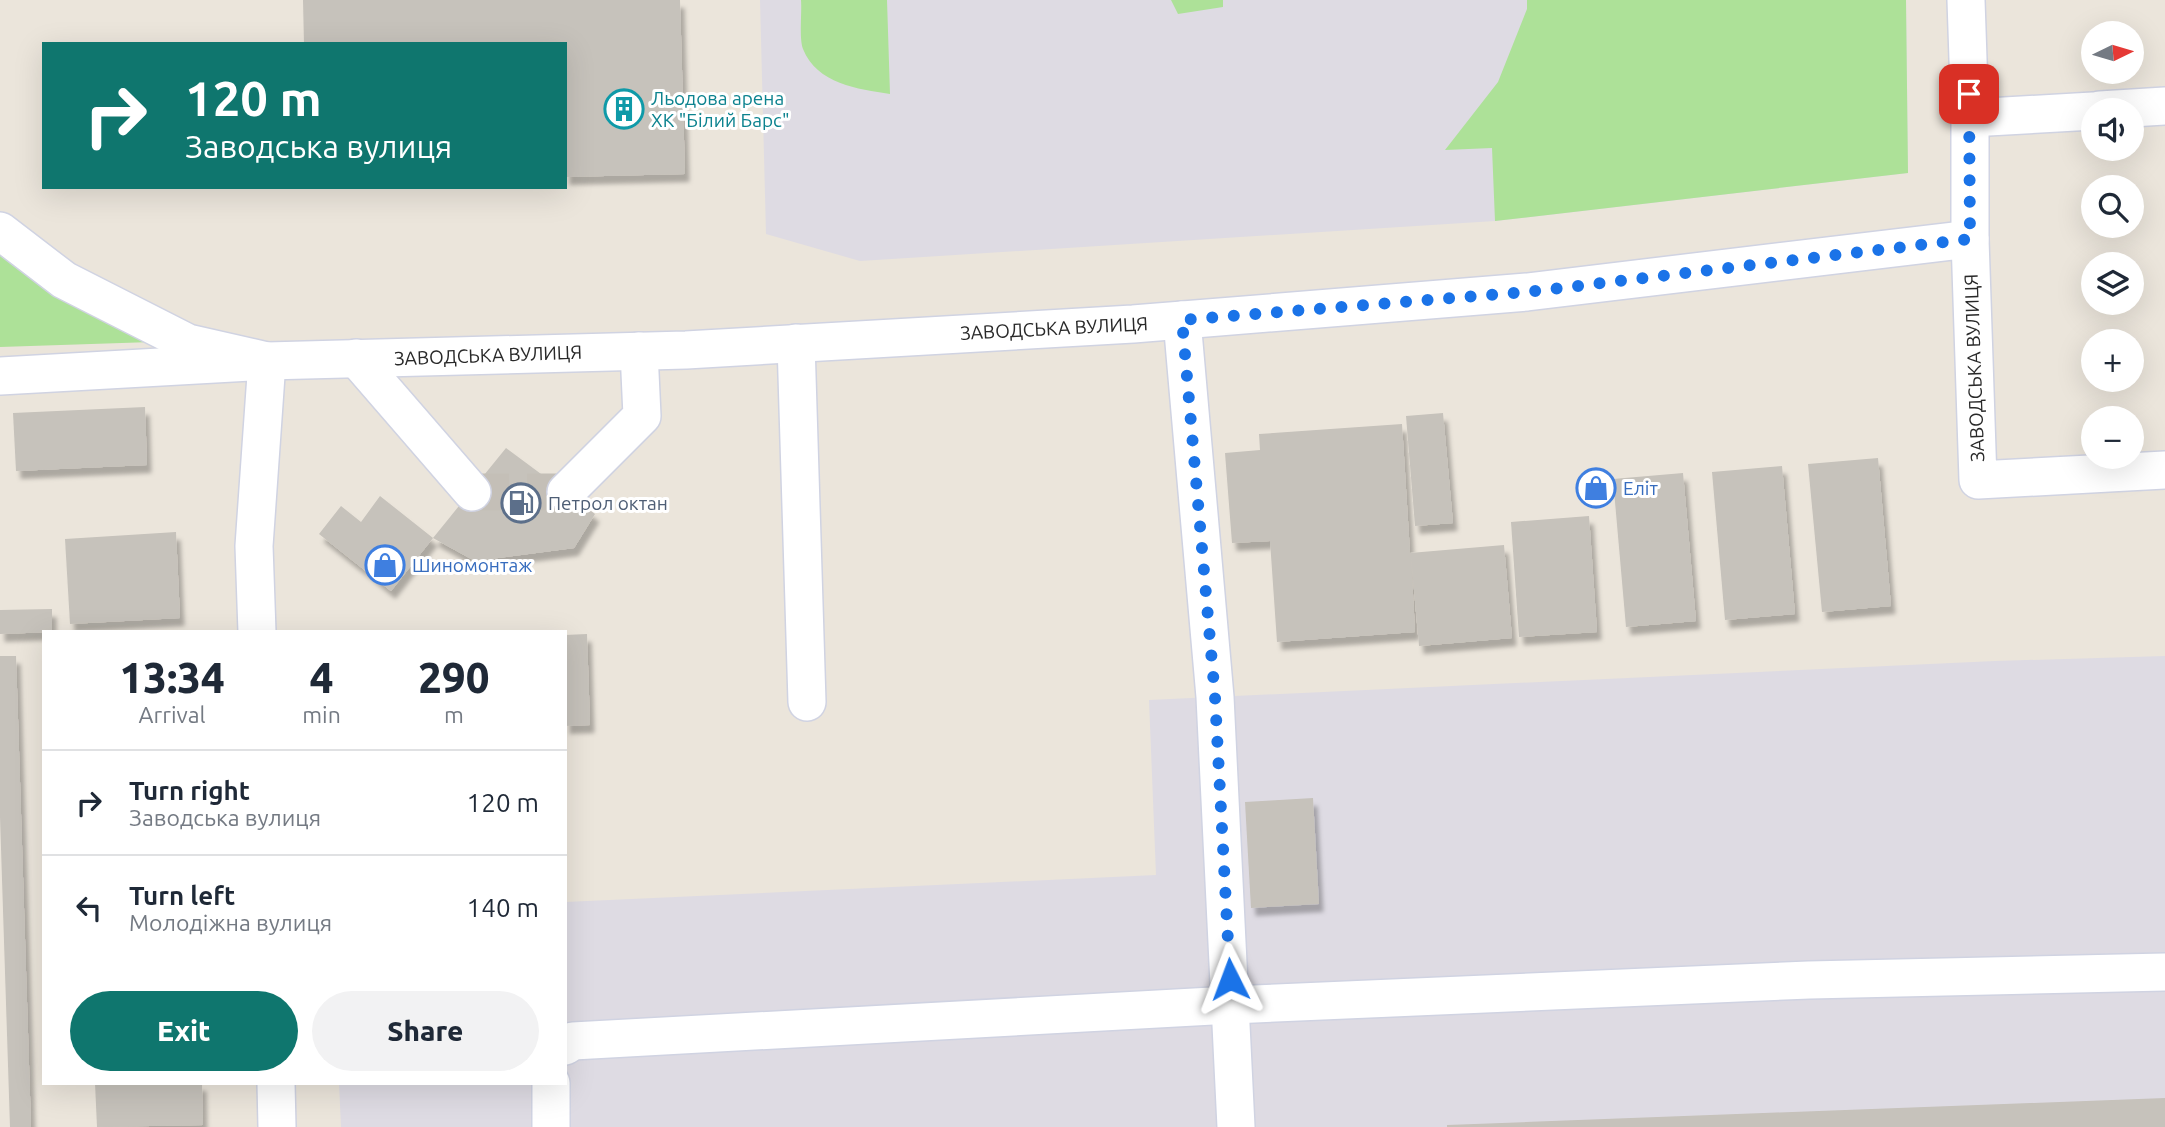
<!DOCTYPE html>
<html lang="en">
<head>
<meta charset="utf-8">
<style>
	:root { --surface:#fff; --page:#f2f2f3; --text:#1f2937; --muted:#747a83; --line:#e0e1e3; --accent:#0f766e }
	body { margin:0; font-family:Ubuntu,sans-serif; background:var(--page); color:var(--text); height:100vh; display:flex; flex-direction:column; font-size:26px; white-space:nowrap }
	* { box-sizing:border-box; margin:0 }
	p { font-size:23px; color:var(--muted) }
	.icon { flex:none; width:38px; height:38px; fill:none; stroke:currentColor; stroke-width:2; stroke-linecap:round; stroke-linejoin:round }
	.map { position:relative; flex:1; overflow:hidden }
	.drawer { position:absolute; left:42px; top:630px; width:525px; height:455px; display:flex; flex-direction:column; background:var(--surface); border-radius:0px; box-shadow:0 7px 28px #0002 }
	.drawer>* { flex:none }
	.top-card { position:absolute; left:42px; top:42px; width:525px; height:147px; border-radius:0px; box-shadow:0 7px 28px #0002; background:#0f766e; color:#fff; overflow:hidden }
	.needle { width:46px; rotate:85deg }
	.buttons { position:absolute; left:2081px; top:21px; display:grid; gap:14px }
	.buttons a { display:grid; place-items:center; width:63px; height:63px; border-radius:50%; background:var(--surface); box-shadow:0 7px 28px #0002; font-size:35px }
	.pin { position:absolute; display:grid; place-items:center; width:60px; height:60px; color:#fff; margin:-30px; border-radius:14px; box-shadow:0 4px 10px #0006 }
	.me { position:absolute; width:77px; margin:-38px; rotate:357deg; stroke-linejoin:round; filter:drop-shadow(0 0 5px #0008) }
	.turn { display:flex; align-items:center; gap:24px; height:147px; padding:0 28px; font-size:32px }
	.turn .icon { width:91px; height:91px; stroke-width:2.5 }
	.turn b { display:block; font-size:49px; line-height:60px }
	.eta { display:flex; justify-content:space-evenly; align-items:center; height:119px; text-align:center }
	.eta b { font-size:42px; font-weight:800; line-height:49px }
	.action { display:flex; gap:14px; margin-top:auto; padding:14px 28px }
	.action a { flex:1; height:80px; border-radius:42px; background:var(--accent); color:#fff; font-size:28px; font-weight:800; line-height:80px; text-align:center }
	.action a+a { background:var(--page); color:var(--text) }
	ul { padding:0; list-style:none }
	li { display:flex; align-items:center; gap:21px; height:105px; padding:0 28px; border-top:2px solid var(--line) }
	li div { flex:1 }
	li b { display:block; font-size:26px }
	li em { font-style:normal }
	.map>svg:first-child { display:block }
</style>
</head>
<body>
<div class="map">
<svg width="2165" height="1127" viewBox="0 0 2165 1127">
	<defs>
		<filter id="shadow"><feDropShadow dx="4.5" dy="8" stdDeviation="2" flood-color="#0004"/></filter>
	</defs>
	<rect width="100%" height="100%" fill="#ebe5db"/>
	<g fill="#dedbe3">
		<path d="M760,0H1906L1908,173L1495,221L860,261L766,234Z"/>
		<path d="M2165,656V1127H341L339,1083H565V902L1156,875L1149,700L1995,661Z"/>
	</g>
	<g fill="#ade198">
		<path d="M801,0H887L890,94C858,89 817,84 803,49C799,38 802,13 801,0Z"/>
		<path d="M1171,0H1223V7L1178,14Z"/>
		<path d="M1527,0H1906L1908,173L1495,221L1492,148L1445,150L1498,82L1527,9Z"/>
		<path d="M0,247L152,342L0,347Z"/>
	</g>
	<g fill="#c6c2bb" filter="url(#shadow)">
		<path d="M303,0H680L685,174L565,177V44H304Z"/>
		<path d="M145,407L147,465L16,471L13,413Z"/>
		<path d="M1443,413L1453,523L1415,526L1406,416Z"/>
		<path d="M1402,424L1410,553L1504,545L1512,638L1419,646L1411,556L1415,632L1277,642L1270,541L1232,543L1225,453L1260,450L1259,434Z"/>
		<path d="M506,448L595,514L574,548L475,561L433,538Z"/>
		<path d="M1878,458L1891,606L1822,612L1808,464Z"/>
		<path d="M1782,466L1795,614L1725,620L1712,472Z"/>
		<path d="M1683,473L1696,621L1626,627L1613,479Z"/>
		<path d="M380,496L433,538L391,591L319,534L341,506L361,522Z"/>
		<path d="M1589,516L1597,632L1519,637L1511,522Z"/>
		<path d="M176,532L180,618L70,624L65,539Z"/>
		<path d="M52,609V632L0,634V610Z"/>
		<path d="M587,634L590,725L565,726V635Z"/>
		<path d="M0,656H16L31,1127H10L0,817Z"/>
		<path d="M1313,798L1319,904L1251,908L1245,802Z"/>
		<path d="M95,1083H202L203,1125L97,1127Z"/>
		<path d="M2165,1098V1127H1447V1125Z"/>
	</g>
	<g fill="none" stroke-linecap="round" stroke-linejoin="round">
		<path stroke="#c4bfb7" stroke-width="37" stroke-dasharray="37 18" stroke-linecap="butt" d="M472,492H566"/>
		<g stroke="#d0d3e2" stroke-width="40">
			<g id="minor">
				<path d="M1966,0L1970,118V239"/>
				<path d="M2100,110L2165,106"/>
				<path d="M1970,118L2093,111"/>
				<path d="M0,231L64,280L188,343L267,361L254,546L257,632"/>
				<path d="M1182,320L1215,697L1236,1127"/>
				<path d="M796,343L807,702"/>
				<path d="M356,358L472,492"/>
				<path d="M0,376L267,361L686,350L1133,324L1527,292L1970,239L1978,480L2165,470"/>
				<path d="M566,492L642,416L639,351"/>
				<path d="M565,1046L573,1041L1231,1005L1809,980L2165,972"/>
				<path d="M276,1083L277,1127"/>
				<path d="M551,1083V1127"/>
			</g>
		</g>
		<use href="#minor" stroke="#fff" stroke-width="37"/>
	</g>
	<g fill="none" stroke-linecap="round" stroke-linejoin="round">
		<path stroke="#1a73e8" stroke-width="12" stroke-dasharray="0 21.6" d="M1230,979L1215,697L1182,320L1527,292L1970,239L1969,94"/>
	</g>
	<defs>
		<g id="building-ring" transform="scale(2.0125)"><circle r="9.5" fill="#fff" stroke="#0f9aa8" stroke-width="1.5"/><path d="M-4-6H4V6H1V3H-1V6H-4ZM-2.5-4.3h1.7v1.8h-1.7ZM.8-4.3h1.7v1.8H.8ZM-2.5-1h1.7V.8h-1.7ZM.8-1h1.7V.8H.8Z" fill="#0f9aa8"/></g>
		<g id="shop-ring" transform="scale(2.0125)"><circle r="9.5" fill="#fff" stroke="#3f7fe0" stroke-width="1.5"/><path d="M-5-2.5h2.3a2.7 3.5 0 0 1 5.4 0H5L5.5 6h-11ZM-1.5-2.5h3a1.5 2.3 0 0 0-3 0Z" fill="#3f7fe0"/></g>
		<g id="fuel-ring" transform="scale(2.0125)"><circle r="9.5" fill="#fff" stroke="#5c6f8a" stroke-width="1.5"/><path d="M-5.5-6h7V0h2V4h1.3V-2.5L3-4.5l.8-.8L6-3V5H2.5V1h-1V6h-7ZM-4.2-4.7v3.2H.2V-4.7Z" fill="#5c6f8a"/></g>
	</defs>
	<g fill-rule="evenodd">
		<use href="#building-ring" x="624" y="109"/>
		<use href="#shop-ring" x="1596" y="488"/>
		<use href="#fuel-ring" x="521" y="503"/>
		<use href="#shop-ring" x="385" y="565"/>
	</g>
	<g text-anchor="middle" dominant-baseline="central" stroke-width="6" stroke-linejoin="round" paint-order="stroke">
		<g font-size="19" fill="#0d838f" stroke="#fff" text-anchor="start">
			<text x="651" y="98">Льодова арена<tspan x="651" dy="22">ХК "Білий Барс"</tspan></text>
		</g>
		<g font-size="19" fill="#292929" stroke="#fff">
			<text transform="translate(1054 328) rotate(-3)">ЗАВОДСЬКА ВУЛИЦЯ</text>
			<text transform="translate(488 355) rotate(-2)">ЗАВОДСЬКА ВУЛИЦЯ</text>
			<text transform="translate(1974 368) rotate(-92)">ЗАВОДСЬКА ВУЛИЦЯ</text>
		</g>
		<g font-size="19" fill="#366cbe" stroke="#fff" text-anchor="start">
			<text x="1623" y="488">Еліт</text>
			<text x="412" y="565">Шиномонтаж</text>
		</g>
		<g font-size="19" fill="#4e5e75" stroke="#fff" text-anchor="start">
			<text x="548" y="503">Петрол октан</text>
		</g>
	</g>
</svg>
<div class="buttons">
<a><svg class="needle" viewBox="-14 -14 28 28"><path d="M0-13l5 13h-10z" fill="#e53935"/><path d="M0 13l5-13h-10z" fill="#747a83"/></svg></a>
<a><svg class="icon" aria-label="sound" viewBox="0 0 24 24"><path d="M4 9h4l5-4v14l-5-4H4zM17 9q2 3 0 6"/></svg></a>
<a><svg class="icon" aria-label="search" viewBox="0 0 24 24"><circle cx="10" cy="10" r="6"/><path d="M15 15l6 6"/></svg></a>
<a><svg class="icon" aria-label="layers" viewBox="0 0 24 24"><path d="M12 4l9 5-9 5-9-5zM3 14l9 5 9-5"/></svg></a>
<a>+</a>
<a>−</a>
</div>
<div class="pin" style="left:1969px;top:94px;background:#d93025"><svg class="icon" aria-label="arrive" viewBox="0 0 24 24"><path d="M6 21V4h12l-3 4 3 4H6"/></svg></div>
<svg class="me" style="left:1230px;top:979px" viewBox="-20 -20 40 40"><path d="M0-17L14 15 0 8-14 15z" fill="#1a73e8" stroke="#fff" stroke-width="4"/></svg>
<div class="top-card">
<div class="turn"><svg class="icon" aria-label="right" viewBox="0 0 24 24"><path d="M7 20v-9h11M14 6l5 5-5 5"/></svg><div><b>120 m</b>Заводська вулиця</div></div>
</div>
<section class="drawer">
<div class="eta">
<div><b>13:34</b><p>Arrival</p></div>
<div><b>4</b><p>min</p></div>
<div><b>290</b><p>m</p></div>
</div>
<ul>
<li><svg class="icon" aria-label="right" viewBox="0 0 24 24"><path d="M7 20v-9h11M14 6l5 5-5 5"/></svg><div><b>Turn right</b><p>Заводська вулиця</p></div><em>120 m</em></li>
<li><svg class="icon" aria-label="left" viewBox="0 0 24 24"><path d="M17 20v-9H6M10 6l-5 5 5 5"/></svg><div><b>Turn left</b><p>Молодіжна вулиця</p></div><em>140 m</em></li>
</ul>
<div class="action"><a>Exit</a><a>Share</a></div>
</section>
</div>
</body>
</html>
